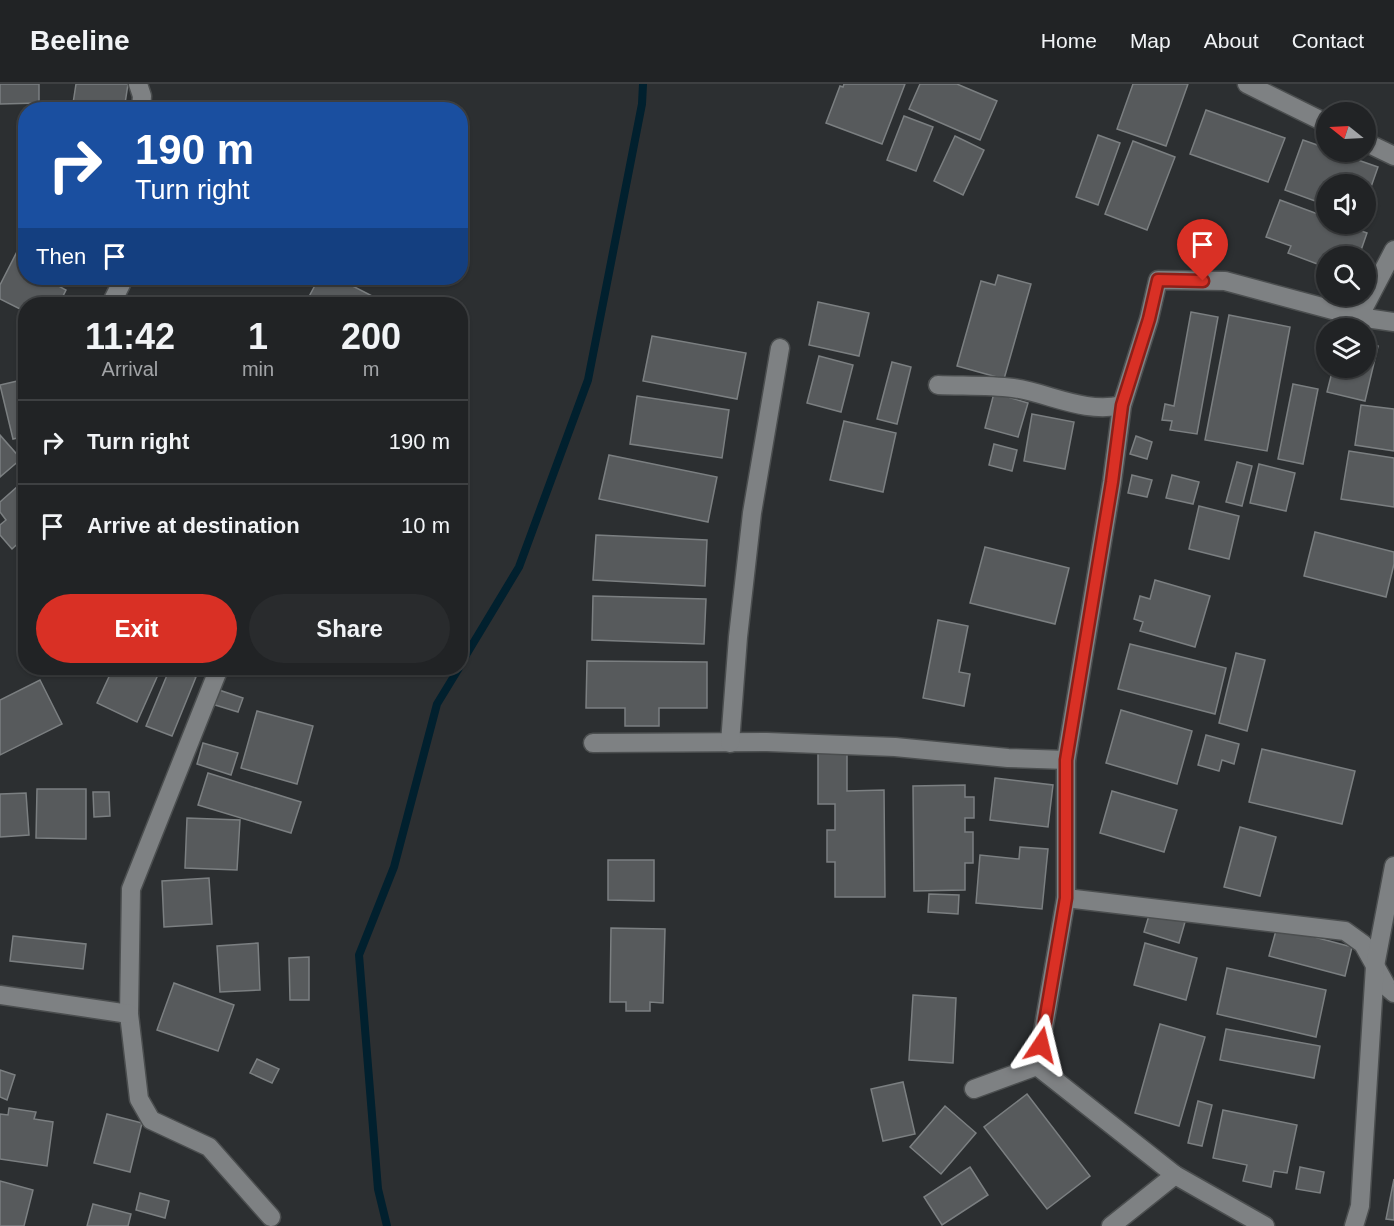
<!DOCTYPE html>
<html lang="en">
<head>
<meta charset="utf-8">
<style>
	:root { --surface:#212325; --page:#292b2d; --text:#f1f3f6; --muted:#a2a4a7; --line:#3e4042; --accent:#d93025 }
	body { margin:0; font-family:Arial,sans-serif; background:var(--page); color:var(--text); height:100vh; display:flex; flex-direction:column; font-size:22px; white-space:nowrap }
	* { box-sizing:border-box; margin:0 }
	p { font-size:20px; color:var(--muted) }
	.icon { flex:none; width:33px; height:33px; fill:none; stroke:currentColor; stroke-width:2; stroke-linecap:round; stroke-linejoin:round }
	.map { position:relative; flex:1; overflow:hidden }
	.panel { position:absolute; left:18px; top:213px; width:450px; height:378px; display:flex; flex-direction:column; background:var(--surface); border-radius:24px; box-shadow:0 2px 4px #0004,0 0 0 2px var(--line) }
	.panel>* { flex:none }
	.banner { position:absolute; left:18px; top:18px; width:450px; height:183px; border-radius:24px; box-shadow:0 2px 4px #0004,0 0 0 2px var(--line); background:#1a4fa0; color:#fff; overflow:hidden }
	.needle { width:39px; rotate:288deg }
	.buttons { position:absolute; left:1316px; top:18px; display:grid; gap:12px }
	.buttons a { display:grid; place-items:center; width:60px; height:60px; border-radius:50%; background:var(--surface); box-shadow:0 2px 4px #0004,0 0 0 2px var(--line); font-size:30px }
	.pin { position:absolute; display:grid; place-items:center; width:51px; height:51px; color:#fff; margin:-62px -26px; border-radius:50% 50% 50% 0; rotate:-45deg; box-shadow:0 0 6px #0007 }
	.pin .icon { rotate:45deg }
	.me { position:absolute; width:66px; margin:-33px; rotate:10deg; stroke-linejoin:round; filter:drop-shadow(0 0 4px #0008) }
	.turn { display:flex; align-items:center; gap:21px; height:126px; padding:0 18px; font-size:27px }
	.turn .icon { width:78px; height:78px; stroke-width:2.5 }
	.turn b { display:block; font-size:42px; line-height:51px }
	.then { display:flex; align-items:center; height:57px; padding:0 18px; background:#0003; gap:12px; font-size:22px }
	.eta { display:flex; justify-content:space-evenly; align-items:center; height:102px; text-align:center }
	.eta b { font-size:36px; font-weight:700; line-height:42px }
	.button { display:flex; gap:12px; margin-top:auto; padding:12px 18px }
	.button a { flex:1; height:69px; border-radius:36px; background:var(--accent); color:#fff; font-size:24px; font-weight:700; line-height:69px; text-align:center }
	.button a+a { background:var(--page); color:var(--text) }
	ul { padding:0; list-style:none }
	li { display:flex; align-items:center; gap:18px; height:84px; padding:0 18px; border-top:2px solid var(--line) }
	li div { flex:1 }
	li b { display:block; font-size:22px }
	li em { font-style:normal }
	header { display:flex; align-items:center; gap:36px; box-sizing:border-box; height:84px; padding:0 30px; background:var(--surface); border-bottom:2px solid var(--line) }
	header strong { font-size:28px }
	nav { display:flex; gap:33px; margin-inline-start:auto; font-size:21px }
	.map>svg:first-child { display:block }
</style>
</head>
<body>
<header>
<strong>Beeline</strong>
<nav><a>Home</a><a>Map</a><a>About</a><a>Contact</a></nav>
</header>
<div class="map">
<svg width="1394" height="1142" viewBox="0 0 1394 1142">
	<rect width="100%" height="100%" fill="#2c2f31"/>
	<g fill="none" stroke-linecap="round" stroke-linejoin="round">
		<g stroke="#01202e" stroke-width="8">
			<path d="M460,581L519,483L588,296L642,20L643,0"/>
			<path d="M387,1142L378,1105L359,871L394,783L437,620L459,584"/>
		</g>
	</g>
	<g fill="#575a5c" stroke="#7b7f81" stroke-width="1.5">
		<path d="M0,0H39V19L0,20Z"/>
		<path d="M76,0H128L124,26H72Z"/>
		<path d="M844,0H905L882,60L826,39L840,2L843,3Z"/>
		<path d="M920,0H957L997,17L980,56L909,25Z"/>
		<path d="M1133,0H1188L1166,62L1117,45Z"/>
		<path d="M343,22L404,25L343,26Z"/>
		<path d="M1206,26L1285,54L1268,98L1190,70Z"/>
		<path d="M904,32L933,43L916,87L887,76Z"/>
		<path d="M1098,51L1120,59L1098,121L1076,113Z"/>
		<path d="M955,52L984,66L963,111L934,97Z"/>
		<path d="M1303,56L1326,64V68H1335L1378,83L1365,120V100H1326V121L1285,106Z"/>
		<path d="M1133,57L1175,73L1147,146L1105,130Z"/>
		<path d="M1280,116L1326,133V140H1342L1367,149L1359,172H1326V176L1322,174L1320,181L1288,169L1291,162L1266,153Z"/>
		<path d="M26,150V194H55L53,199L66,206L59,220H26V228L0,215V201Z"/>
		<path d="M998,191L1031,200L1004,295L957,282L981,197L995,201Z"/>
		<path d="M319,194H337L382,217L380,220H305Z"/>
		<path d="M818,218L869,229L859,272L809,261Z"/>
		<path d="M1191,228L1218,233L1197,350L1170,346L1172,337L1162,336L1165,320L1174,322Z"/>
		<path d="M1229,231L1290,243L1267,367L1205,356Z"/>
		<path d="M652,252L746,269L737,315L643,297Z"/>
		<path d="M1365,259L1378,262L1365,317L1327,308L1333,284H1365Z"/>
		<path d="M819,272L853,281L841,328L807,319Z"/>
		<path d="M892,278L911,283L897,340L877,335Z"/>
		<path d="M26,295V352L13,355L0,301Z"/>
		<path d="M1293,300L1318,305L1303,380L1278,375Z"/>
		<path d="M994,309L1028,319L1018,353L985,344Z"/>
		<path d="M637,312L729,326L722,374L630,360Z"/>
		<path d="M1361,321L1394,325V367L1355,361Z"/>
		<path d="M1032,330L1074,338L1065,385L1024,377Z"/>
		<path d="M844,337L896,349L883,408L830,396Z"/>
		<path d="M0,351L21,375L0,393Z"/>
		<path d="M1136,352L1152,358L1147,375L1130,370Z"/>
		<path d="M994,360L1017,366L1012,387L989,381Z"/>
		<path d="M1349,367L1394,374V423L1341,415Z"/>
		<path d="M609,371L717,393L708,438L599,415Z"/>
		<path d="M1237,378L1252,382L1242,422L1226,418Z"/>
		<path d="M1259,380L1295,389L1286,427L1250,419Z"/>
		<path d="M1132,391L1152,396L1147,413L1128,409Z"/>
		<path d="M1172,391L1199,398L1193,420L1166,414Z"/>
		<path d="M26,395V452L12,465L0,451V441L6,436L0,428V418Z"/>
		<path d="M1199,422L1239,432L1229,475L1189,465Z"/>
		<path d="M1315,448L1394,468V480L1386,513L1304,492Z"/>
		<path d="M596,451L707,456L705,502L593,496Z"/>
		<path d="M985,463L1069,484L1055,540L970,519Z"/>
		<path d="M1155,496L1210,512L1195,563L1140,547L1143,538L1134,535L1140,512L1150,515Z"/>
		<path d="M593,512L706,515L704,560L592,556Z"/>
		<path d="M938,536L968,542L959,588L970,590L964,622L923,614Z"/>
		<path d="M1130,560L1226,584L1215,630L1118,605Z"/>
		<path d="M1236,569L1265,576L1247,647L1219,639Z"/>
		<path d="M587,577L707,578V624H659V642H625V624H586Z"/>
		<path d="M113,584H161L137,638L97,619Z"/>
		<path d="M170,584L196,593L172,652L146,642Z"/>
		<path d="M40,596L62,640L0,671V616Z"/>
		<path d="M219,606L243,614L238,628L215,621Z"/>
		<path d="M1121,626L1192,647L1177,700L1106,679Z"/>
		<path d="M257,627L313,642L297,700L241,684Z"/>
		<path d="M1206,651L1239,660L1234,680L1222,676L1219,687L1198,681Z"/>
		<path d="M203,659L238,669L231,691L197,680Z"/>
		<path d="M1262,665L1355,687L1342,740L1249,718Z"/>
		<path d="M818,667H847V707L884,706L885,813H835V778H827V746H835V720H818Z"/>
		<path d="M208,689L301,718L291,749L198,721Z"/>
		<path d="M995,694L1053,701L1048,743L990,736Z"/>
		<path d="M965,701V713H974V734H965V748H973V779H965V806L914,807L913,702Z"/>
		<path d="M37,705H86V755L36,754Z"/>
		<path d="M1112,707L1177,726L1164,768L1100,749Z"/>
		<path d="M93,708H109L110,732L94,733Z"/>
		<path d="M26,709L29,751L0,753V710Z"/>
		<path d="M187,734L240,736L237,786L185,784Z"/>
		<path d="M1240,743L1276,753L1260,812L1224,803Z"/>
		<path d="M1020,763L1048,765L1042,825L976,819L980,771L1019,775Z"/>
		<path d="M608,776H654V817L608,816Z"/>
		<path d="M209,794L212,840L164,843L162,797Z"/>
		<path d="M929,810L959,811L958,830L928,828Z"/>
		<path d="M1150,828L1185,838L1179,859L1144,848Z"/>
		<path d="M1277,843L1352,863L1345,892L1269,872Z"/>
		<path d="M611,844L665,845L663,919L650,918V927H626V918H610Z"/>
		<path d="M13,852L86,860L83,885L10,877Z"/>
		<path d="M258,859L260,906L220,908L217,862Z"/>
		<path d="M1145,859L1197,874L1186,916L1134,901Z"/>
		<path d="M309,873V916H290L289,874Z"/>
		<path d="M1227,884L1326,906L1316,953L1217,930Z"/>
		<path d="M174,899L234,921L218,967L157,946Z"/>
		<path d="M913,911L956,914L953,979L909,976Z"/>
		<path d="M1160,940L1205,953L1179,1042L1135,1029Z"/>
		<path d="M1226,945L1320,962L1314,994L1220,976Z"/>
		<path d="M257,975L279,985L272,999L250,989Z"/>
		<path d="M0,986L15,991L7,1016L0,1013Z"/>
		<path d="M903,998L915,1050L883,1057L871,1005Z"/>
		<path d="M1027,1010L1090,1092L1047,1125L984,1043Z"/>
		<path d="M1198,1017L1212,1021L1202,1062L1188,1059Z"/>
		<path d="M945,1022L976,1049L941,1090L910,1063Z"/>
		<path d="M9,1024L36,1028L34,1035L53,1038L47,1082L0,1075V1030L8,1031Z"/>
		<path d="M1223,1026L1297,1041L1287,1089L1274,1087L1271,1103L1243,1097L1247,1081L1213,1074Z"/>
		<path d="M107,1030L142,1039L130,1088L94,1079Z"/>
		<path d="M970,1083L988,1111L942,1141L924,1113Z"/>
		<path d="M1300,1083L1324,1088L1320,1109L1296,1105Z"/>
		<path d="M1394,1095V1136L1386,1135Z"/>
		<path d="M0,1097L33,1106L24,1142H0Z"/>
		<path d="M140,1109L169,1117L165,1134L136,1126Z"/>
		<path d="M93,1120L131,1130L128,1142H87Z"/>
	</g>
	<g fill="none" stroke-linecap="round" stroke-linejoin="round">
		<g stroke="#4b4e4f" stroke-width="21">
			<g id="minor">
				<path d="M138,0L142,12L141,26"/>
				<path d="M1247,0L1326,39"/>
				<path d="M1365,58L1394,72"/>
				<path d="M111,220L124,194"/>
				<path d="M1359,233L1394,166"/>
				<path d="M938,301C963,302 988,301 1013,304C1049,309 1085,330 1122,321"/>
				<path d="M219,584L131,805L129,930L139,1015L151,1036L209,1063L271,1133"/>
				<path d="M593,659L767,658L895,663L1008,674L1066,676"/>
				<path d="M730,659L738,553L752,429L780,264"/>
				<path d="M1066,814L1345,847L1363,860L1387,903L1394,909"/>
				<path d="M0,911L129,930"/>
				<path d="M1037,982L1066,814V676L1112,398L1122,321L1149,235L1158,196L1225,197L1359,233L1394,238"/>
				<path d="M1037,982L1175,1091L1265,1142"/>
				<path d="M974,1005L1037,982"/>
				<path d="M1111,1142L1175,1091"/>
				<path d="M1354,1142L1360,1122L1375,882L1394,782"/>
			</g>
		</g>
		<use href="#minor" stroke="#7e8183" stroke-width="18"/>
	</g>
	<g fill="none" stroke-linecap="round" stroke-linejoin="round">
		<g stroke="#8d1f18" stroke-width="15">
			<path id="route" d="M1041,961L1066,814V676L1112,398L1122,321L1149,235L1158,196L1203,197"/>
		</g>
		<use href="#route" stroke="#d93025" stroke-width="10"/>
	</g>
</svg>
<div class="buttons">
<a><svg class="needle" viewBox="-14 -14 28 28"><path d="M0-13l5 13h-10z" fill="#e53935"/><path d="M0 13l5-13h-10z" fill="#a2a4a7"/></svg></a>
<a><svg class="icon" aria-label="sound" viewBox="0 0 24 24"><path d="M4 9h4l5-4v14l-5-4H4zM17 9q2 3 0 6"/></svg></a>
<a><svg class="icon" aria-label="search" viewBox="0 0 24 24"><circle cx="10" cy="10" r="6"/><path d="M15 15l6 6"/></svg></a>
<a><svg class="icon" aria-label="layers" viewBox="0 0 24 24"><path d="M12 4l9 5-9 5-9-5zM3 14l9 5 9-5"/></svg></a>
</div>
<div class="pin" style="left:1203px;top:197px;background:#d93025"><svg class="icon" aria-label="arrive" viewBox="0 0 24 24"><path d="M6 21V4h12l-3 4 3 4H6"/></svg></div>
<svg class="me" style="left:1041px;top:961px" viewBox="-20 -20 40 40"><path d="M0-17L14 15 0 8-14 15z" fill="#d93025" stroke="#fff" stroke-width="4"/></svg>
<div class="banner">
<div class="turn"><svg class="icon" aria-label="right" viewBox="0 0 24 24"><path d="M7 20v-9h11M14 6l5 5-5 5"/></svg><div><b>190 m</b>Turn right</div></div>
<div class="then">Then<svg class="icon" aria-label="arrive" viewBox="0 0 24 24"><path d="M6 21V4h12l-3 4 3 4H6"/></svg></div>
</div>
<section class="panel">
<div class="eta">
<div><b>11:42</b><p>Arrival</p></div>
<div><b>1</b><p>min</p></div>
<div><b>200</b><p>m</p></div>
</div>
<ul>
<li><svg class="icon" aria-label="right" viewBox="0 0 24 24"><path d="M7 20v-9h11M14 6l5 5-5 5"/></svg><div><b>Turn right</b></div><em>190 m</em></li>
<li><svg class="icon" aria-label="arrive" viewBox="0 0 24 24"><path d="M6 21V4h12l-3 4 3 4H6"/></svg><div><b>Arrive at destination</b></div><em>10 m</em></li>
</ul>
<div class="button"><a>Exit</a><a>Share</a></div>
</section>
</div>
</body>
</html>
